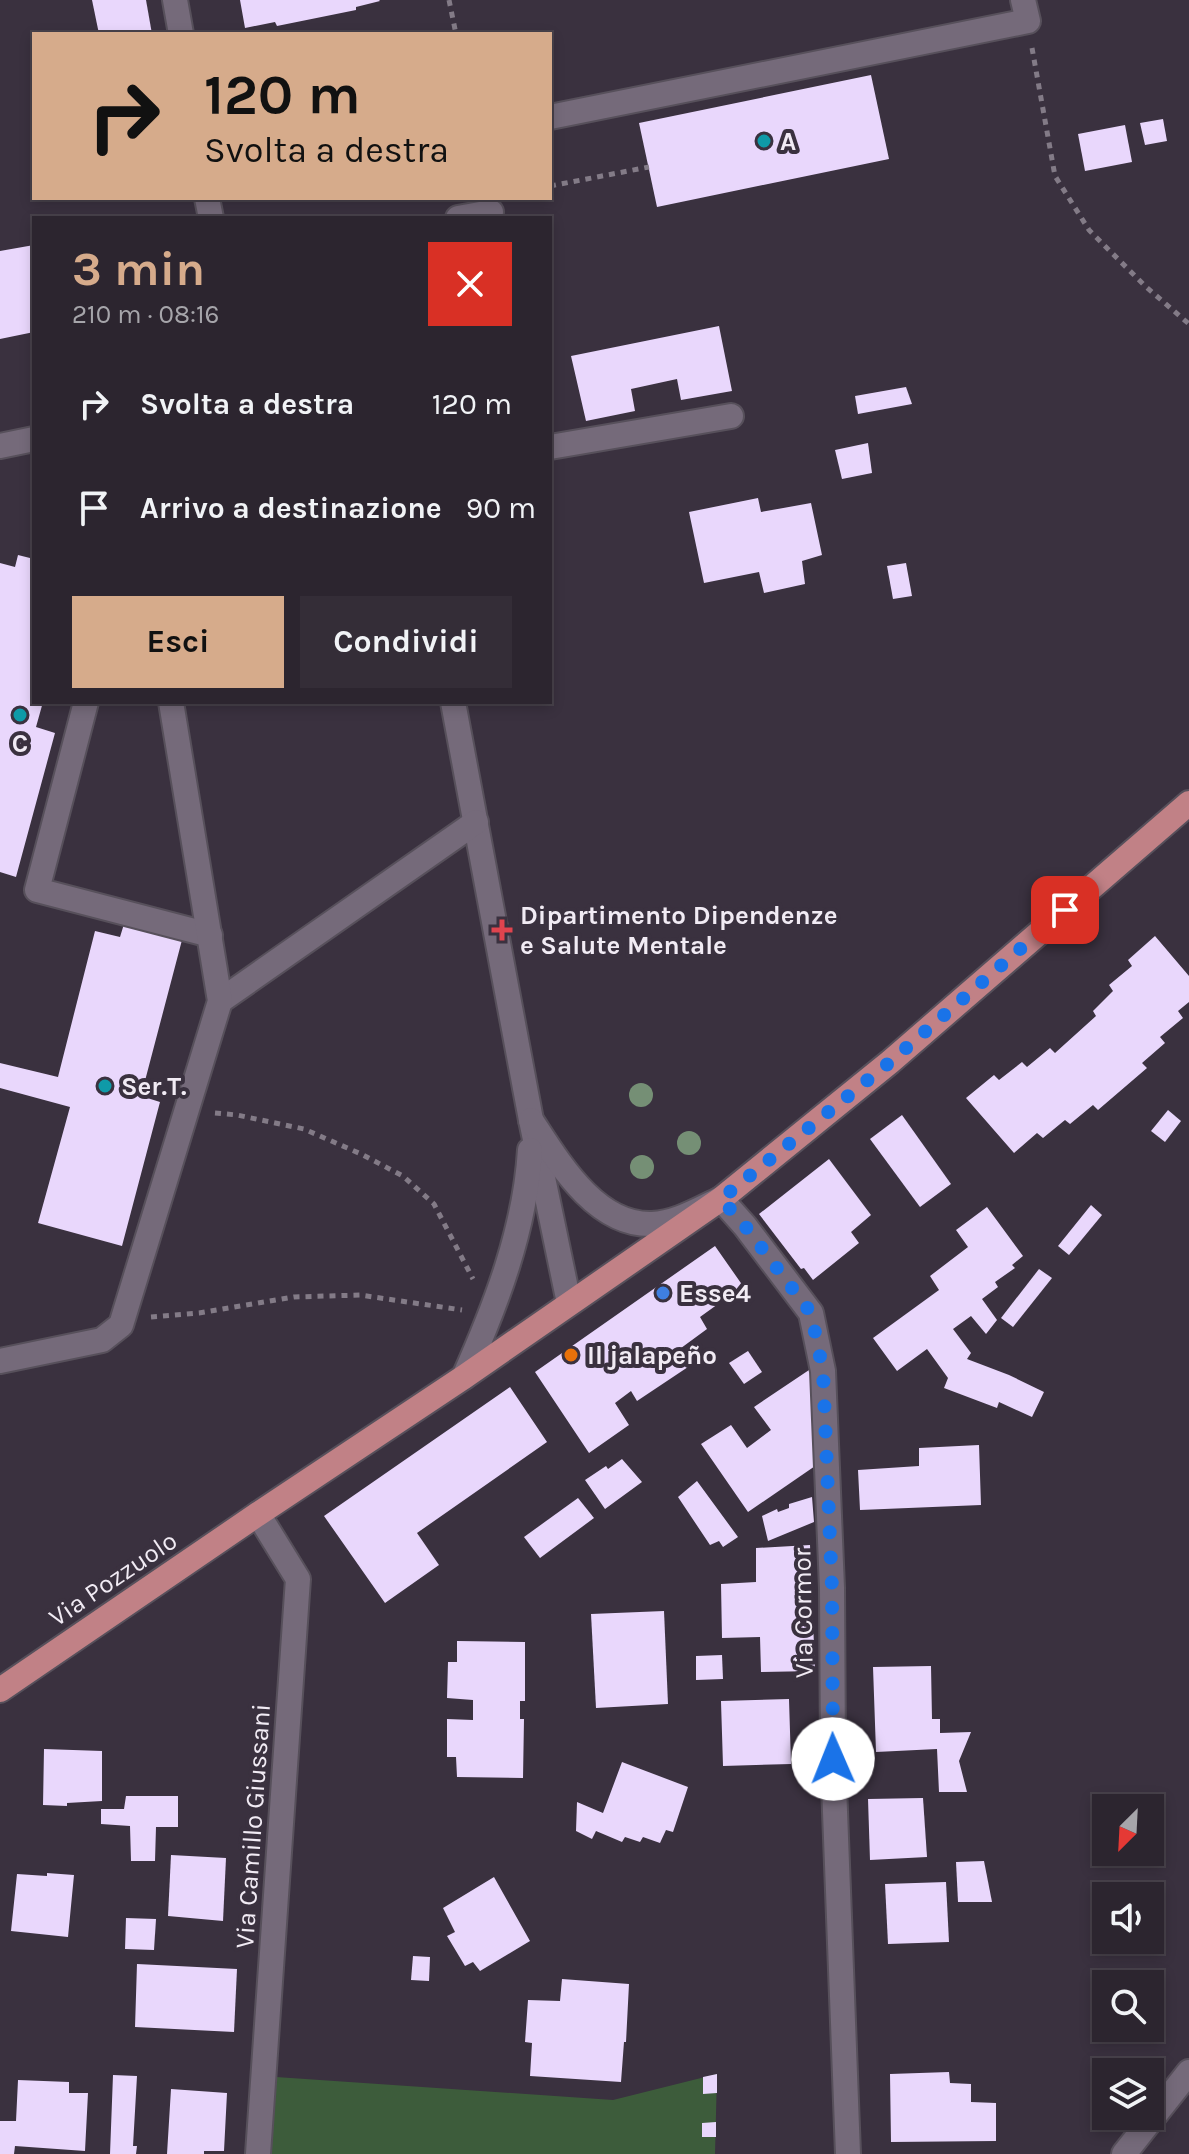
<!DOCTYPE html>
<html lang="it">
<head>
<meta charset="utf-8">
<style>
	:root { --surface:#2c252f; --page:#342d37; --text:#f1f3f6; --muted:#a6a5aa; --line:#48424b; --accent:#d6ab8b }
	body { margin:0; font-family:Karla,sans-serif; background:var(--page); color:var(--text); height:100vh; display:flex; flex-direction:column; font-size:30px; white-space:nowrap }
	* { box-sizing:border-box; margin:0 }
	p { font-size:26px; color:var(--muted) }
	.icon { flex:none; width:44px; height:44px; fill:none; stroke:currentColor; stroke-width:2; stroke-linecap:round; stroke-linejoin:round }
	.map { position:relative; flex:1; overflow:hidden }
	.side { position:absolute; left:32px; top:216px; width:520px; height:488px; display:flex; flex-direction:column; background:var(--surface); border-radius:0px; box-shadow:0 4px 12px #0003,0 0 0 2px var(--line) }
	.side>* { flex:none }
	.top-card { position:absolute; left:32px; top:32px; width:520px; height:168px; border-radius:0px; box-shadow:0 4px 12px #0003,0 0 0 2px var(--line); background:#d6ab8b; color:#111; overflow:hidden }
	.needle { width:52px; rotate:204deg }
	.controls { position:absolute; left:1092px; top:1794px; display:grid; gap:16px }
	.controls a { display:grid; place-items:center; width:72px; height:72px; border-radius:0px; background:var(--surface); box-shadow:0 4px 12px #0003,0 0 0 2px var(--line); font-size:40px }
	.pin { position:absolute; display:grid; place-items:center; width:68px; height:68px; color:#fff; margin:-34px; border-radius:16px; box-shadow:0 4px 12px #0006 }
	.me { position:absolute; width:88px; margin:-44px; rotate:359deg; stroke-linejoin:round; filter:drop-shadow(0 0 6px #0008) }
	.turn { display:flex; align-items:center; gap:28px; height:168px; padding:0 40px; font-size:36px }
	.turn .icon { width:104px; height:104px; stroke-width:2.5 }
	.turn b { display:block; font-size:56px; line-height:68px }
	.round { display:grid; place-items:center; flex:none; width:84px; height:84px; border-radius:0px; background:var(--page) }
	.head { display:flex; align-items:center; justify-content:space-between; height:136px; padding:0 40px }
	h1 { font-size:48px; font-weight:700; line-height:60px; color:var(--accent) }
	.action { display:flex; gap:16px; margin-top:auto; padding:16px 40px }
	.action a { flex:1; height:92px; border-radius:0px; background:var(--accent); color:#111; font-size:32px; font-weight:700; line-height:92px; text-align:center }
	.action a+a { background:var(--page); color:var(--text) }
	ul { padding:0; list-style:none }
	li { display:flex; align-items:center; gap:24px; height:104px; padding:0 40px }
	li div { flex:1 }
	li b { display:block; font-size:30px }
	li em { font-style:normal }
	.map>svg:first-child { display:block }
</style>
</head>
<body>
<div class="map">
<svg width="1189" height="2154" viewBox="0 0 1189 2154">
	<rect width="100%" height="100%" fill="#3a313f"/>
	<path fill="#3d5c3b" d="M717,2074L715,2154H271L276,2077L613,2100Z"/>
	<g fill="#e9d7fc">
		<path d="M92,0H146L152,34H99Z"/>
		<path d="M240,0H379L380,1L356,7V10L277,26L275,22L245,28Z"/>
		<path d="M871,75L889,159L657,207L639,123Z"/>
		<path d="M1163,119L1167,141L1145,145L1140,123Z"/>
		<path d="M1125,125L1132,162L1085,171L1078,134Z"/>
		<path d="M34,245V332L0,339V251Z"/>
		<path d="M719,326L732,391L681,400L677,379L631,389L635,411L586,421L571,356Z"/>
		<path d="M906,387L912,404L858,414L855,396Z"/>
		<path d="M868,443L872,473L842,479L835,450Z"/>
		<path d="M758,498L761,512L811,503L822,555L802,561L805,584L764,593L759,572L704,583L689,512Z"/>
		<path d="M18,555L34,559V702H43L36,727L55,733L16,877L0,872V563L15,567Z"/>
		<path d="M906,563L912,596L893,599L887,566Z"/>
		<path d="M124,924L182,940L141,1096L160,1102L122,1246L38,1223L70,1107L0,1088V1063L58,1077L95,931L120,937Z"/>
		<path d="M1155,936L1189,976V1002L1178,1011L1183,1018L1160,1037L1165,1043L1142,1063L1147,1068L1098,1110L1093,1105L1070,1124L1065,1120L1043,1138L1037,1133L1014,1153L966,1098L994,1075L999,1080L1022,1062L1027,1067L1050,1048L1055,1053L1096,1016L1093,1011L1113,991L1109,985L1132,966L1128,960Z"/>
		<path d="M1168,1110L1181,1121L1165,1142L1151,1131Z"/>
		<path d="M902,1115L951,1184L920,1207L870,1139Z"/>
		<path d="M829,1159L871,1215L851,1232L859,1243L813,1280L804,1268L801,1269L759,1214Z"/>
		<path d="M1091,1205L1102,1215L1069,1255L1058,1246Z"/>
		<path d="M987,1207L1023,1256L1012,1265L1015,1268L995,1282L998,1287L982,1299L997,1320L986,1334L971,1316L953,1329L971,1353L967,1359L1009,1375L1044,1392L1032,1417L999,1402L997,1408L944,1388L948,1378L927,1349L897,1371L873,1338L939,1290L930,1276L968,1247L956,1230Z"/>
		<path d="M715,1246L743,1286L700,1317L707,1329L677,1351L688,1367L637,1401L631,1391L615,1403L629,1425L589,1453L535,1372Z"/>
		<path d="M1039,1269L1052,1278L1013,1327L1001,1318Z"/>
		<path d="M748,1351L762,1372L744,1384L729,1363Z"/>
		<path d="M815,1366L818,1464L748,1512L701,1444L731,1425L747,1448L771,1430L754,1407Z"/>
		<path d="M510,1387L547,1442L417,1533L439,1565L385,1603L324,1516Z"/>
		<path d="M979,1445L981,1505L860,1510L858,1470L919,1466V1448Z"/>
		<path d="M622,1459L642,1482L605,1509L585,1480L606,1466L608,1469Z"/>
		<path d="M697,1481L738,1537L723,1547L719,1541L710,1545L678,1497Z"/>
		<path d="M812,1497L814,1522L768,1541L762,1516L777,1509L778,1512L789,1508V1504Z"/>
		<path d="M578,1498L594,1518L540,1558L524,1537Z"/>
		<path d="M810,1545L815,1671L761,1672L760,1637L722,1638L721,1584L756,1582V1548Z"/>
		<path d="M664,1611L668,1704L596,1708L591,1614Z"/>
		<path d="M457,1641L525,1642V1701H520V1719H524L523,1778L457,1777L456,1757H447V1719L473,1720V1700L447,1698L448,1662H457Z"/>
		<path d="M722,1655L723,1679L696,1680V1656Z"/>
		<path d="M931,1666L932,1719H940V1733L971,1732L959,1761L967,1792H939L937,1749L876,1752L873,1667Z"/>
		<path d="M789,1699L791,1764L723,1766L721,1701Z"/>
		<path d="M44,1749L102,1751V1801L67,1803V1806L43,1805Z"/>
		<path d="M622,1762L688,1787L673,1832L666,1830L660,1843L643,1837L640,1842L625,1837L622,1842L596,1831L592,1839L576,1831L577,1802L603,1813Z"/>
		<path d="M126,1796H178V1827H156L155,1861H131L130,1826L101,1824V1809H124Z"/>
		<path d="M923,1798L927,1857L870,1860L868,1799Z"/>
		<path d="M171,1855L226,1858L223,1921L168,1916Z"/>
		<path d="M984,1861L992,1902H958L956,1862Z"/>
		<path d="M47,1873L74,1875L68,1937L11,1931L17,1874L47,1876Z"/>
		<path d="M494,1877L530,1941L480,1971L473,1962L465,1966L447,1936L455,1932L443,1908Z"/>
		<path d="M946,1882L949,1942L888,1944L885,1884Z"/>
		<path d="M126,1918L156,1919L154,1950L125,1949Z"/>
		<path d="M413,1956L430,1957L429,1981L411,1980Z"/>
		<path d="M137,1964L237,1969L234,2032L135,2027Z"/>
		<path d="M562,1979L629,1984L626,2042H624L621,2082L530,2076L532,2043L525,2042L528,2000L560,2001Z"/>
		<path d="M949,2072L950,2083L971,2084V2102L996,2103V2141L891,2142L890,2074Z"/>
		<path d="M717,2074V2093L703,2094V2077Z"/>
		<path d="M113,2075L137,2076L133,2146H137L136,2154H110Z"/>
		<path d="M18,2080L69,2082V2093H88L85,2151L15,2146L14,2154H0V2121H16Z"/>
		<path d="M171,2089L227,2093L224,2151H204V2154H167Z"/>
		<path d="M716,2122V2137H702V2123Z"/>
	</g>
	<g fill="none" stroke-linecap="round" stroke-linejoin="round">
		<g stroke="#57505b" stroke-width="28">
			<g id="minor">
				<path d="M175,0L181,34"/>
				<path d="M550,117L1028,21L1023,0"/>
				<path d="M207,198L211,218"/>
				<path d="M458,218L491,212"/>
				<path d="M0,446L34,439"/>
				<path d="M550,447L731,416"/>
				<path d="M86,702L37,890L210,935"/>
				<path d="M453,702L531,1120L569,1303"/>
				<path d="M220,1001L476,822"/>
				<path d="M531,1120C558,1161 595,1226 652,1224C677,1223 699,1209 721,1199L745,1226L811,1313L823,1371L832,1588L833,1759L848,2154"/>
				<path d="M0,1361L102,1340L121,1325L220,1001L171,702"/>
				<path d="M464,1377C496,1305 525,1230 530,1150"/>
				<path d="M258,1514L298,1579L258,2154"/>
				<path d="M1124,2154L1189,2072"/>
			</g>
		</g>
		<g stroke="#57505b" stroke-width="28">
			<path id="major" d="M0,1690L258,1514L464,1377L721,1199L890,1062L1189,803"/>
		</g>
		<g stroke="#837b87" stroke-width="5" stroke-dasharray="6 6" stroke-linecap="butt">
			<path d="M449,0L456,34"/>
			<path d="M1032,48L1055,176L1089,230L1145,286L1189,324"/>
			<path d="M550,186L649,167"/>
			<path d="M215,1113L237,1115L304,1129L361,1154L403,1176L434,1204L473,1279"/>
			<path d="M151,1317L199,1313L294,1297L360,1295L462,1310"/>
		</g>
		<use href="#minor" stroke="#756a7a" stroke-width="24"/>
		<use href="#major" stroke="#c18186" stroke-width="24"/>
	</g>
	<g fill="#758f75">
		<circle cx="641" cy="1095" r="12"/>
		<circle cx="689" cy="1143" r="12"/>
		<circle cx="642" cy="1167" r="12"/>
	</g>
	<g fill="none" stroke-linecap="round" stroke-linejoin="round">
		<path stroke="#1a73e8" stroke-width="14" stroke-dasharray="0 25.2" d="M833,1759L832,1588L823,1371L811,1313L745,1226L721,1199L890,1062L1065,910"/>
	</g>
	<g fill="#0f9aa8" stroke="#3a313f" stroke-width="3">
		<circle cx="764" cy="141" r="8"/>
		<circle cx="20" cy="715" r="8"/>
		<circle cx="105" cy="1086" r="8"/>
	</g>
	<path fill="#e0444e" stroke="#3a313f" stroke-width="3" d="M498 918h8v8h8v8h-8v8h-8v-8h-8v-8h8z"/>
	<circle fill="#3f7fe0" stroke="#3a313f" stroke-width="3" cx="663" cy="1293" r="8"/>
	<circle fill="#e8710a" stroke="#3a313f" stroke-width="3" cx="571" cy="1355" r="8"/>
	<g text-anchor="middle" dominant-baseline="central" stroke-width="8" stroke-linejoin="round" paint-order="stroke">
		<g font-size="26" font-weight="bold" fill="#f1ebf4" stroke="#3a313f" text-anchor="start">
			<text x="780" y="141">A</text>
			<text x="20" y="743" text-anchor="middle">C</text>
			<text x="520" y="915">Dipartimento Dipendenze<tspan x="520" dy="30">e Salute Mentale</tspan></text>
			<text x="121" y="1086">Ser.T.</text>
			<text x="679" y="1293">Esse4</text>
			<text x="587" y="1355">Il jalapeño</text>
		</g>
		<g font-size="26" fill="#f1ebf4" stroke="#3a313f">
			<text transform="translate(113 1579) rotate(-34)">Via Pozzuolo</text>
			<text transform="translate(803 1613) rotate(-91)">Via Cormor</text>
			<text transform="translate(253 1826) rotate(-86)">Via Camillo Giussani</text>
		</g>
	</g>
</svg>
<div class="controls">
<a><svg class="needle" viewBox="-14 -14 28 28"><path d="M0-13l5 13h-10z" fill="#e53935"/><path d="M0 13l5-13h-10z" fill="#a6a5aa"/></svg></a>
<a><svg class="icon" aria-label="sound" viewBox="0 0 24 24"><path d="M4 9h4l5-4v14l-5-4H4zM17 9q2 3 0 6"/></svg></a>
<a><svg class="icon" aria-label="search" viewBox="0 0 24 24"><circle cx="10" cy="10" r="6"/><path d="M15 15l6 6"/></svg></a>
<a><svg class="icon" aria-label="layers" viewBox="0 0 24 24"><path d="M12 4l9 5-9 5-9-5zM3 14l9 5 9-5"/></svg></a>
</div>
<div class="pin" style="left:1065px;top:910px;background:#d93025"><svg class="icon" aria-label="arrive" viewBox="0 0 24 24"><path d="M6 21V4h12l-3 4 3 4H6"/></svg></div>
<svg class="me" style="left:833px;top:1759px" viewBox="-20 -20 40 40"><circle r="19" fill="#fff"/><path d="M0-13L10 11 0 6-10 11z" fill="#1a73e8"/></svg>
<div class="top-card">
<div class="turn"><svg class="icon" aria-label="right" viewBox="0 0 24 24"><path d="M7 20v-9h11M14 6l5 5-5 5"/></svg><div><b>120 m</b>Svolta a destra</div></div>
</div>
<section class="side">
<div class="head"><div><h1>3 min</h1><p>210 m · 08:16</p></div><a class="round" style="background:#d93025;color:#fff"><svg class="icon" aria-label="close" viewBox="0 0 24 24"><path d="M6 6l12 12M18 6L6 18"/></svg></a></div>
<ul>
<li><svg class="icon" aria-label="right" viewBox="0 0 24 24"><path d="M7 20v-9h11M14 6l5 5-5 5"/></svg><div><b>Svolta a destra</b></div><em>120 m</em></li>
<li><svg class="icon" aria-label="arrive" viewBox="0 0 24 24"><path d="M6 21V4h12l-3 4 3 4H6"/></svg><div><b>Arrivo a destinazione</b></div><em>90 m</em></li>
</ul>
<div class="action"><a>Esci</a><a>Condividi</a></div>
</section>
</div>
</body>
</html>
